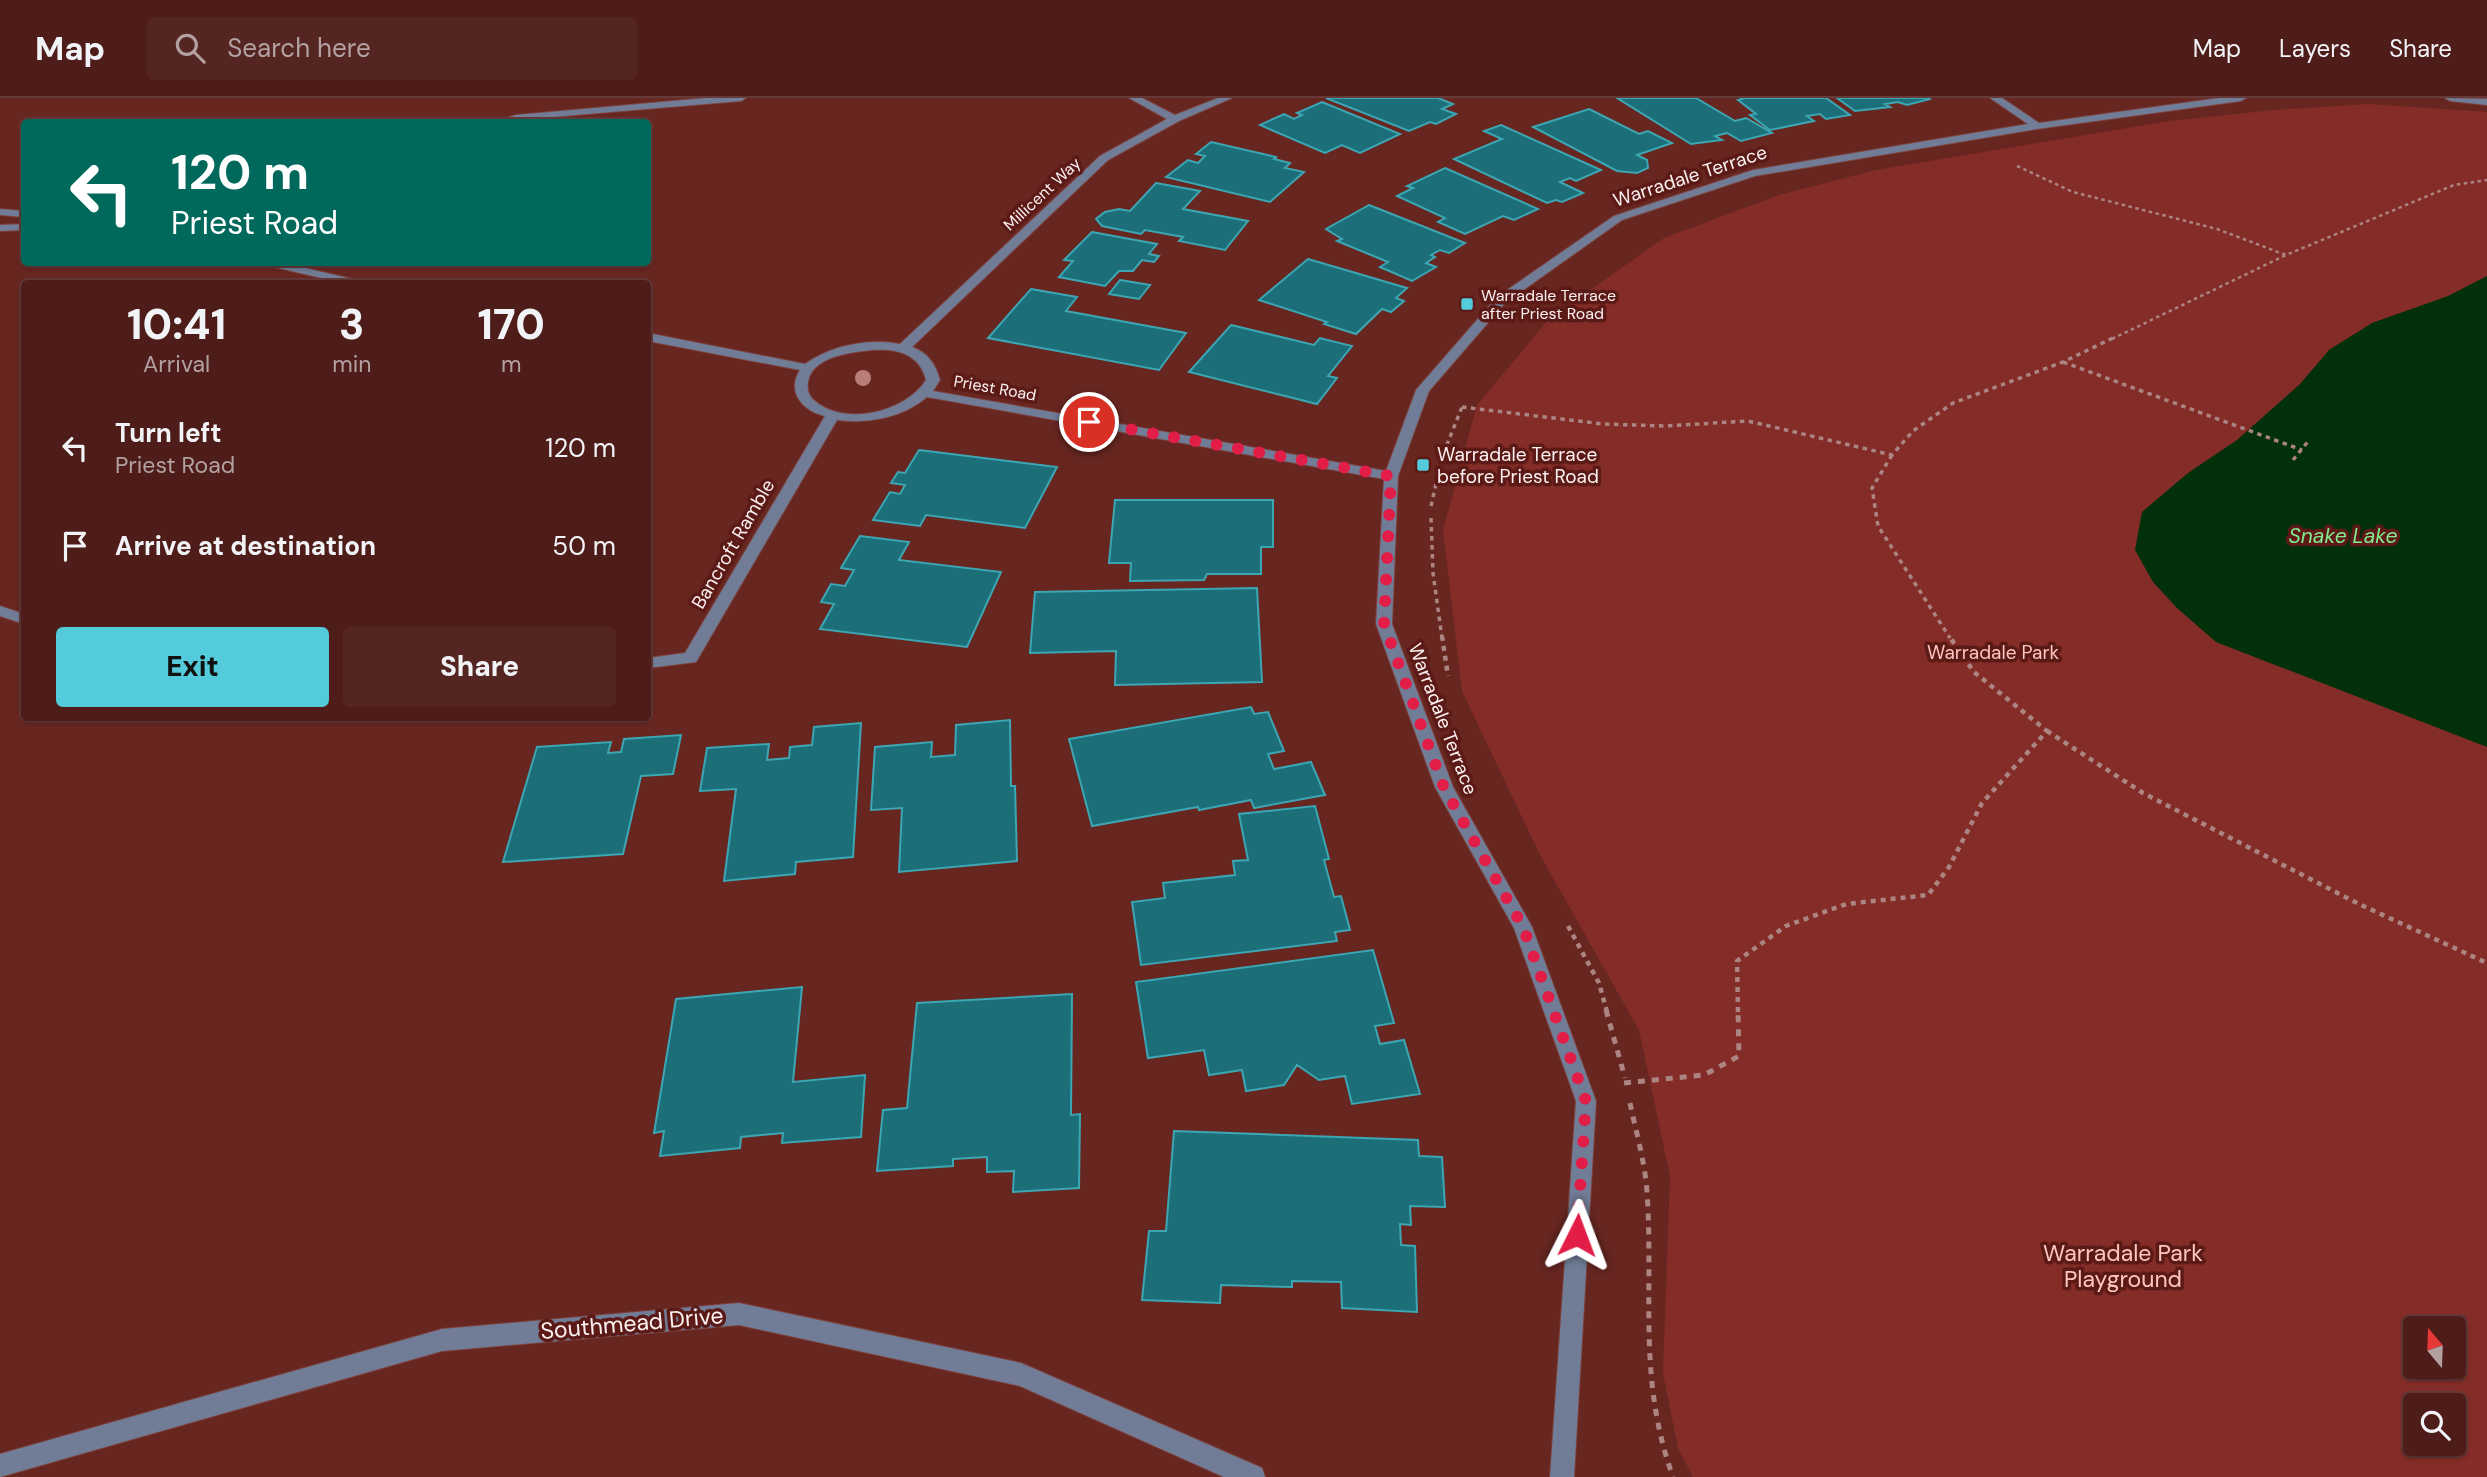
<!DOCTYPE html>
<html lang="en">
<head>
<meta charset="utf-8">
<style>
	:root { --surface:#4e1c19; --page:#552522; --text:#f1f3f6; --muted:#b3a1a2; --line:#653a38; --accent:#53cbda }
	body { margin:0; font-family:"DM Sans",sans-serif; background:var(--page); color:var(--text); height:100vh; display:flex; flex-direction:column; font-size:26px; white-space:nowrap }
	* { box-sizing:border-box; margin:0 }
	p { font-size:23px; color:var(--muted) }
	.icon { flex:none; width:38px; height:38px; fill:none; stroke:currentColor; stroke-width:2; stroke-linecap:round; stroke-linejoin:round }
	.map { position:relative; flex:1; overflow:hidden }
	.details { position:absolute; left:21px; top:182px; width:630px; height:441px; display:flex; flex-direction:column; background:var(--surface); border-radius:7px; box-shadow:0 2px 5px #0004,0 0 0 2px var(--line) }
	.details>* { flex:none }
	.banner { position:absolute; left:21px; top:21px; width:630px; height:147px; border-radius:7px; box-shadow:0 2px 5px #0004,0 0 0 2px var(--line); background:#00695c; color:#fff; overflow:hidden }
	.needle { width:46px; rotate:341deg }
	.fabs { position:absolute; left:2403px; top:1218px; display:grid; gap:14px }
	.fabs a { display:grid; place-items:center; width:63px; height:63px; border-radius:7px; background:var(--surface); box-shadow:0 2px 5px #0004,0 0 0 2px var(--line); font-size:35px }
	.pin { position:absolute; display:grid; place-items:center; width:60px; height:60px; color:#fff; margin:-30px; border:4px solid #fff; border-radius:50%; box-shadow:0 2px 7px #0007 }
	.me { position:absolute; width:77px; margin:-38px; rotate:3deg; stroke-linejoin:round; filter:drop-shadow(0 0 5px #0008) }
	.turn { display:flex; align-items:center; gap:24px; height:147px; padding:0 35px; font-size:32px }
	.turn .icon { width:91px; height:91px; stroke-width:2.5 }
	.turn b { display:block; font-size:49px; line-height:60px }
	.eta { display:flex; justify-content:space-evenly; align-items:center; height:119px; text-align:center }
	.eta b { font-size:42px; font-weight:800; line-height:49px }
	.action { display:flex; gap:14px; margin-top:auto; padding:14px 35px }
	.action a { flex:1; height:80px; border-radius:7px; background:var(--accent); color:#111; font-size:28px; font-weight:800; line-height:80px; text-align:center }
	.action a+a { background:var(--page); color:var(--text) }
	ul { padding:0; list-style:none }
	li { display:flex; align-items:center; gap:21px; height:98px; padding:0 35px }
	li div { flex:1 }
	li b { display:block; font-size:26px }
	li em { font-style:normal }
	header { display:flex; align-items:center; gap:42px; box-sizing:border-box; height:98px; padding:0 35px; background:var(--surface); border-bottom:2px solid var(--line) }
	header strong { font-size:33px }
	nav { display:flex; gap:38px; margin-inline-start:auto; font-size:24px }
	.search { width:490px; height:63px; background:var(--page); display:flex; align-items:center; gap:18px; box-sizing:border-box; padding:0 24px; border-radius:7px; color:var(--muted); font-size:26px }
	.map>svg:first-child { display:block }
</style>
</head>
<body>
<header>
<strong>Map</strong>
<div class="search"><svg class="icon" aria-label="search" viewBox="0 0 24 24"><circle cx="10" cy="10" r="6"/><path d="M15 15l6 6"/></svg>Search here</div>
<nav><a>Map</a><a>Layers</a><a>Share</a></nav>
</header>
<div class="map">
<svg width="2487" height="1379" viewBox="0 0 2487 1379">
	<rect width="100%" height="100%" fill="#682621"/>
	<path fill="#842c27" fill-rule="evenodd" d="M2368,6L2487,14V1379H1693L1678,1350L1663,1275L1670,1078L1639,932L1540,757L1462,593L1443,432L1477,307L1549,221L1664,140L1779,97L1876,72L2169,23L2274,12ZM2415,1230H2454V1269H2415ZM2415,1307H2454V1346H2415Z"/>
	<path fill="#01300b" d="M2487,178V649L2216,544L2177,510L2153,484L2135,452L2142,414L2188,375L2237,342L2300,286L2329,252L2372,225L2448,198Z"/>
	<g fill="#1c6f79" stroke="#3ca6b3" stroke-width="2">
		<path d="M1326,0H1438L1453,6L1442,11L1456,16L1436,26L1430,24L1409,33Z"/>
		<path d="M1617,0H1696L1735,23L1746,20L1772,35L1741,43L1727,35L1715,38L1722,42L1691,46Z"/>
		<path d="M1740,0H1826L1850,17L1826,21L1820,16L1807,18L1814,23L1770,32L1750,17L1756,16L1738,2L1742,1Z"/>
		<path d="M1837,0H1929L1930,1L1907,7L1898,4L1885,6L1890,9L1855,13Z"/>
		<path d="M1322,4L1400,36L1360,55L1342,47L1325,55L1260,27L1284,16L1294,21L1302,17L1297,15Z"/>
		<path d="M1589,11L1639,36L1648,33L1672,45L1637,57L1647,62L1648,70L1637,75L1617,73L1533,29Z"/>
		<path d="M1501,27L1601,72L1576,83L1570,80L1560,84L1583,95L1562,104L1556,102L1547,105L1454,61L1502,41L1484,33Z"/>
		<path d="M1211,44L1276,59L1274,61L1290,65L1285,70L1304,74L1270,104L1166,79L1188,62L1198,65L1205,58L1196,56Z"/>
		<path d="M1445,70L1538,111L1514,122L1503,118L1465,136L1438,124L1445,120L1397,98L1413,90L1407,88Z"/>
		<path d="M1156,85L1200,93L1183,111L1248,123L1225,152L1179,143L1183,139L1145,132L1141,136L1102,128L1096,121L1105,114L1119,111L1130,113Z"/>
		<path d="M1369,107L1465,145L1449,155L1440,152L1431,157L1435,159L1426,165L1436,169L1412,183L1380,169L1388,164L1337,143L1342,141L1326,131Z"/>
		<path d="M1092,134L1157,146L1149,156L1159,158L1154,164L1142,162L1133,173H1119L1105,188L1059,179L1073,163L1064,162Z"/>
		<path d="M1308,161L1407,190L1396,200L1404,203L1391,214L1382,211L1356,236L1324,226L1327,224L1259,202Z"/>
		<path d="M1120,182L1150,187L1139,201L1109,196Z"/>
		<path d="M1031,191L1077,199L1066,213L1186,235L1159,272L988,240Z"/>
		<path d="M1231,227L1314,247L1320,240L1352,248L1328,278L1337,280L1317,306L1189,274Z"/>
		<path d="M919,352L1057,369L1025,430L926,417L920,428L873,422L890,394L900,396L905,387L891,385L898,374L905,375Z"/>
		<path d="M1115,402H1273V449H1261V476H1207L1204,482L1130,483L1131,465H1109Z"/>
		<path d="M860,438L909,444L899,462L1001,474L967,549L820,531L834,506L821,504L831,486L845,488L854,472L841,470Z"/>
		<path d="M1257,490L1262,584L1115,587L1116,553L1030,555L1035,494Z"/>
		<path d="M1251,609L1254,616L1268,614L1284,653L1268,656L1274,671L1311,664L1325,697L1254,710L1251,702L1199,712L1198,709L1092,728L1069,641Z"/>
		<path d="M1010,622L1011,688H1015L1017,763L899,774L902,710L871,712L875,649L932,644L931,659L955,657L956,627Z"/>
		<path d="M861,625L853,759L796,764L795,776L724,783L736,691L700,693L707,650L769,646L767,662L789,660L790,649L812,647L814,629Z"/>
		<path d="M681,637L673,676L641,678L623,756L503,764L537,649L611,644L608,655L621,654L624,641Z"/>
		<path d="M1315,708L1329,761L1324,762L1334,799L1341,798L1350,832L1335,834L1337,843L1141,867L1132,804L1165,800L1163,785L1235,777L1233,763L1248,762L1239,716Z"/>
		<path d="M1373,852L1394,925L1375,928L1380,946L1404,942L1420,996L1352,1006L1345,978L1319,982L1297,967L1284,987L1246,993L1242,972L1209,977L1204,952L1148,960L1136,884Z"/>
		<path d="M802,889L793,984L865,977L861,1039L782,1045L783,1035L741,1039L740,1050L660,1058L664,1033L654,1035L676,901Z"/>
		<path d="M1072,896L1071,1017L1080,1016L1079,1090L1013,1094L1014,1073L987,1074V1059L953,1061V1068L877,1073L883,1012L907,1010L917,905Z"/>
		<path d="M1174,1033L1418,1042L1419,1058L1442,1059L1445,1109L1410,1108L1411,1127L1400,1126L1401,1147L1415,1148L1417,1214L1342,1210L1341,1184L1292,1183V1189L1221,1187L1220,1205L1142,1202L1149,1133H1166Z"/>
	</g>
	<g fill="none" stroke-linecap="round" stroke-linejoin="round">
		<g stroke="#7c423e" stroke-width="2">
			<g id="minor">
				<path d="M706,0H746L741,3L493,24L516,17Z"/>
				<path d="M1129,0H1142L1175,17L1218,0H1232L1179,23L1108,62L912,249C928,255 935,265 940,282L933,293L1386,373L1416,292L1497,199L1614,118L1753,72L2028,26L1990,0H2002L2039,25L2219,0H2246L2241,3L2037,31L1755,78L1622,122L1505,205L1429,293L1398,378L1392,526L1453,689L1532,829L1596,1003L1574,1379H1550L1576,1003L1514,830L1435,689L1376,526L1384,381L927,299C902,320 868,326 837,322L696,564L648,570V560L685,555L825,318C803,313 786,294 800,272L648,243V235L805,266C831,247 869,240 900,246L1100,58L1167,21ZM872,252C897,250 920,256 926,282C906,314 845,329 815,303C808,298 807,291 808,284C812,258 853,254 872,252Z"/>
				<path d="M2445,0L2487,1V7L2450,3Z"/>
				<path d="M0,111L24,113V119L0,117Z"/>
				<path d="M24,126V132L0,133V127Z"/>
				<path d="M253,164H279L374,186H347Z"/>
				<path d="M0,508L24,516V526L0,518Z"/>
				<path d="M739,1205L1021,1265L1262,1370L1265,1379H1224L1020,1288L739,1227L442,1253L0,1379V1356L442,1231Z"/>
			</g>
		</g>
		<g stroke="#ac8582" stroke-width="2.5" stroke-dasharray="3.5 3.5" stroke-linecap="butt">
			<path d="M2017,68L2073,94L2217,131L2286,157L2454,87L2487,82"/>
			<path d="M2112,241L2286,157"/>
		</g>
		<g stroke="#ac8582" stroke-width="3.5" stroke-dasharray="4.5 4.5" stroke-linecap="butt">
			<path d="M2063,264L2302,352"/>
			<path d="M1462,309L1603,326L1665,328L1748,323L1892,357L1913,333L1953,305L2063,264L2115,239"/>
			<path d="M1892,357L1872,390L1878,428L1950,540"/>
			<path d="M2293,362L2310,341"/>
			<path d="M1431,408L1442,359L1462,309"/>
			<path d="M1431,420L1433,475L1442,540"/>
		</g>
		<g stroke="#ac8582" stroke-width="4.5" stroke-dasharray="5 5" stroke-linecap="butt">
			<path d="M1442,538L1448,578"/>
			<path d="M2047,633L2143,695L2359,806L2487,865"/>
			<path d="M1568,828L1599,885L1607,914"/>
			<path d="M1738,914L1737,863L1786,828L1846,806L1928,797L1949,769L1982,705L2047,633L1974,574L1949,538"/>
		</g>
		<g stroke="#ac8582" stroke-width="5" stroke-dasharray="7 7" stroke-linecap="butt">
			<path d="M1606,912L1625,980"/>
			<path d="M1624,985L1704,977L1739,958L1738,912"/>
			<path d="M1630,1005C1636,1034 1645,1064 1647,1094C1654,1196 1637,1279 1673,1379"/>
		</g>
		<use href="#minor" fill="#717d97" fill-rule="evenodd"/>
	</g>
	<circle fill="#ba7e78" cx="863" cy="280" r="8"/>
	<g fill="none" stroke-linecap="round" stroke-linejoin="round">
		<path stroke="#e11d48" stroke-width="12" stroke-dasharray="0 21.6" d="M1089,324L1391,378L1384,526L1444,690L1523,829L1586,1003L1577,1137"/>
	</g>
	<g fill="#53cbda" stroke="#5c1a17" stroke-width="2.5">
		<rect x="1460" y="199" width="14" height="14" rx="3.5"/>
		<rect x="1416" y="360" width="14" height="14" rx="3.5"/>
	</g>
	<g text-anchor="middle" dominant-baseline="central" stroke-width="7" stroke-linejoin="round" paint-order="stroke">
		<g font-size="16" fill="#faf1f0" stroke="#5c1a17">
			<text transform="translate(1042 96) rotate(-43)">Millicent Way</text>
			<text transform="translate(995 290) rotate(10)">Priest Road</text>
		</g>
		<g font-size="16" fill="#faf1f0" stroke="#5c1a17" text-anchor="start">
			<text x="1481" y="197">Warradale Terrace<tspan x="1481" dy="18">after Priest Road</tspan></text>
		</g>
		<g font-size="19" fill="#faf1f0" stroke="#5c1a17">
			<text transform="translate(1690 78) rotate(-18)">Warradale Terrace</text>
			<text transform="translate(733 446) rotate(-60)">Bancroft Ramble</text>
			<text transform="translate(1443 621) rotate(69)">Warradale Terrace</text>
		</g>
		<g font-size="19" fill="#faf1f0" stroke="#5c1a17" text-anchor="start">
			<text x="1437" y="356">Warradale Terrace<tspan x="1437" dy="22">before Priest Road</tspan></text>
		</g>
		<g font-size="19" fill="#fdc6bf" stroke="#5c1a17">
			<text x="1993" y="554">Warradale Park</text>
		</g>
		<g font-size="21" font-style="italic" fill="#82ec8f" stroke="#5c1a17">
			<text x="2343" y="438">Snake Lake</text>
		</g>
		<g font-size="23" fill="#fdc6bf" stroke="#5c1a17">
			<text x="2123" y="1155">Warradale Park<tspan x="2123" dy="26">Playground</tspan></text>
		</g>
		<g font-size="23" fill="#faf1f0" stroke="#5c1a17">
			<text transform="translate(632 1225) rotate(-5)">Southmead Drive</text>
		</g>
	</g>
</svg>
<div class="fabs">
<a><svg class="needle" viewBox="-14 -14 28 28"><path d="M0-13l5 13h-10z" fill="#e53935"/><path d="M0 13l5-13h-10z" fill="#b3a1a2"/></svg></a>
<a><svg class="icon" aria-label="search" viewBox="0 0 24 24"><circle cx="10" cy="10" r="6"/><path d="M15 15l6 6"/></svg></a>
</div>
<div class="pin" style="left:1089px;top:324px;background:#d93025"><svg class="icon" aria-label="arrive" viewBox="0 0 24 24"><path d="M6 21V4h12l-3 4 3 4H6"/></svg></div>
<svg class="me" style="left:1577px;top:1137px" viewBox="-20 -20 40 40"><path d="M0-17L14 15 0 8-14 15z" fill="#e11d48" stroke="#fff" stroke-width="4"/></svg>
<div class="banner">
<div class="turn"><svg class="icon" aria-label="left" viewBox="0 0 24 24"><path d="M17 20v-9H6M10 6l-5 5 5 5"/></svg><div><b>120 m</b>Priest Road</div></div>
</div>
<section class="details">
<div class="eta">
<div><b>10:41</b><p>Arrival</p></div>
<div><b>3</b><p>min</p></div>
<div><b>170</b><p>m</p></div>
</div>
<ul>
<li><svg class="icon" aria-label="left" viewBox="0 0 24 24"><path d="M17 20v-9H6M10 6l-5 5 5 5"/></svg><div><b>Turn left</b><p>Priest Road</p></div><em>120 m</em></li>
<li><svg class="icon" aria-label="arrive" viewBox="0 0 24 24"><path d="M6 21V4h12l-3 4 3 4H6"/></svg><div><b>Arrive at destination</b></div><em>50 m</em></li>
</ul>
<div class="action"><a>Exit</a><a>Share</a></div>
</section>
</div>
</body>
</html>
